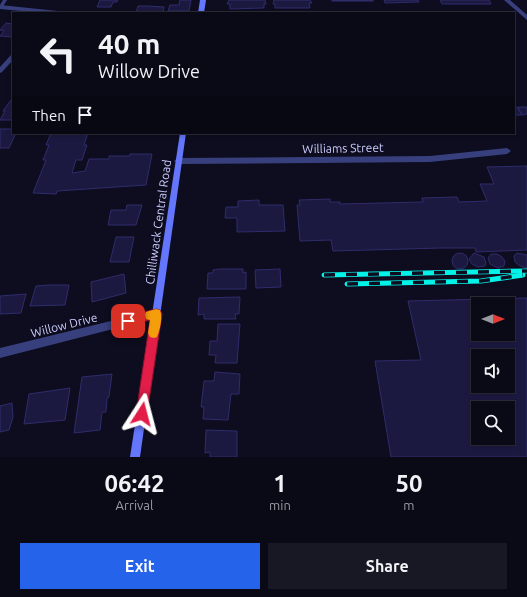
<!DOCTYPE html>
<html lang="en">
<head>
<meta charset="utf-8">
<style>
	:root { --surface:#0a0a17; --page:#181824; --text:#f1f3f6; --muted:#999aa1; --line:#2a2b36; --accent:#2563eb }
	body { margin:0; font-family:Ubuntu,sans-serif; background:var(--page); color:var(--text); height:100vh; display:flex; flex-direction:column; font-size:15px; white-space:nowrap }
	* { box-sizing:border-box; margin:0 }
	p { font-size:13px; color:var(--muted) }
	.icon { flex:none; width:22px; height:22px; fill:none; stroke:currentColor; stroke-width:2; stroke-linecap:round; stroke-linejoin:round }
	.map { position:relative; height:457px; overflow:hidden }
	.sheet { display:flex; flex-direction:column; background:var(--surface); flex:1 }
	.sheet>* { flex:none }
	.guide { position:absolute; left:12px; top:12px; width:503px; height:122px; border-radius:0px; box-shadow:0 2px 6px #0003,0 0 0 1px var(--line); background:#0a0a17; color:var(--text); overflow:hidden }
	.needle { width:26px; rotate:90deg }
	.buttons { position:absolute; left:471px; top:297px; display:grid; gap:8px }
	.buttons a { display:grid; place-items:center; width:44px; height:44px; border-radius:0px; background:var(--surface); box-shadow:0 2px 6px #0003,0 0 0 1px var(--line); font-size:20px }
	.pin { position:absolute; display:grid; place-items:center; width:34px; height:34px; color:#fff; margin:-17px; border-radius:8px; box-shadow:0 2px 6px #0006 }
	.me { position:absolute; width:44px; margin:-22px; rotate:9deg; stroke-linejoin:round; filter:drop-shadow(0 0 3px #0008) }
	.turn { display:flex; align-items:center; gap:14px; height:84px; padding:0 20px; font-size:18px }
	.turn .icon { width:52px; height:52px; stroke-width:2.5 }
	.turn b { display:block; font-size:28px; line-height:34px }
	.then { display:flex; align-items:center; height:38px; padding:0 20px; background:#0003; gap:8px; font-size:15px }
	.eta { display:flex; justify-content:space-evenly; align-items:center; height:68px; text-align:center }
	.eta b { font-size:24px; font-weight:700; line-height:28px }
	.button { display:flex; gap:8px; margin-top:auto; padding:8px 20px }
	.button a { flex:1; height:46px; border-radius:0px; background:var(--accent); color:#fff; font-size:16px; font-weight:700; line-height:46px; text-align:center }
	.button a+a { background:var(--page); color:var(--text) }
	.map>svg:first-child { display:block }
</style>
</head>
<body>
<div class="map">
<svg width="527" height="457" viewBox="0 0 527 457">
	<rect width="100%" height="100%" fill="#0d0d1f"/>
	<g fill="#1c1940" stroke="#2f2c6b" fill-rule="evenodd">
		<path d="M100,0H118L117,2H113L111,7H97Z"/>
		<path d="M180,0H191L189,11H168L170,5H179Z"/>
		<path d="M229,0H265L266,4H264V8L230,9V4H227Z"/>
		<path d="M274,0H310L312,3H309L310,8H275V4H273Z"/>
		<rect x="332" y="0" width="41" height="1"/>
		<path d="M384,0H418L419,2L385,3Z"/>
		<path d="M440,0H489L491,4H442Z"/>
		<path d="M138,6H148L164,7L163,13H136Z"/>
		<path d="M6,23L13,24V37L0,36L4,31L0,30Z"/>
		<path d="M11,100H13V120H0L5,111H3Z"/>
		<path d="M517,107L522,115H514V108Z"/>
		<path d="M518,107H527V114L522,115Z"/>
		<path d="M0,129H13V133H16L9,148H0Z"/>
		<path d="M51,133H88L84,145H87L82,160H76L72,173L85,171L89,159H109V156H130V154H152L146,185L57,191L56,194L33,193L46,160H43L49,145H46Z"/>
		<path d="M527,166V250L476,252L475,248H441L333,251L331,240L300,241L297,205H300L299,200L330,199V202H340V204L423,202L422,198L457,197L459,202L487,201L480,184H494L487,167Z"/>
		<path d="M259,200V205H283L285,231L237,232V218H225L226,207H238V201Z"/>
		<path d="M127,205H142L136,225H108L111,210H126Z"/>
		<path d="M116,237H134L129,262H110Z"/>
		<path d="M474,253L484,257L486,263L485,266L478,267L472,264L469,259Z"/>
		<path d="M517,253L527,255V268L520,266L515,262L514,256Z"/>
		<circle cx="460" cy="261" r="8"/>
		<path d="M491,254H497L502,257L505,261L504,266L498,268L490,264L488,258Z"/>
		<path d="M219,269H243V273L246,272V289H207L208,273H213V270Z"/>
		<path d="M280,269L281,287L256,288L255,270Z"/>
		<path d="M124,274L126,293L92,302L91,282Z"/>
		<path d="M48,285H69L65,305L30,306L36,286Z"/>
		<path d="M26,294L21,313L0,314V296Z"/>
		<path d="M240,297L239,314H235L236,319H204V314L198,315L199,298Z"/>
		<path d="M527,298V457H391L375,361L421,360L408,301ZM478,304H508V334H478ZM478,356H508V386H478ZM478,408H508V438H478Z"/>
		<path d="M218,324H240L237,363H215L216,355H209L210,341H217Z"/>
		<path d="M215,372L240,374L239,394H231L228,420L203,419L204,407H201L204,381H214Z"/>
		<path d="M112,374L109,397L107,398L106,412H102L100,430L74,433L82,377Z"/>
		<path d="M70,388L65,420L24,424L29,394Z"/>
		<path d="M12,403L13,417L9,430L0,432V406Z"/>
		<path d="M206,430L237,431V457H210V452L205,453Z"/>
	</g>
	<g fill="none" stroke-linecap="round" stroke-linejoin="round">
		<path fill="#383f7d" fill-rule="evenodd" d="M3,0H7L2,8H0V5Z"/>
		<g fill="#383f7d" fill-rule="evenodd">
			<path d="M504,0H510L527,15V20Z"/>
			<path d="M0,5L58,11L61,13H43L0,9Z"/>
			<path d="M13,54V60L2,72L0,73V67L11,55Z"/>
			<path d="M507,148L511,151L507,154L430,162L178,164L174,161L178,158L430,156Z"/>
			<path d="M156,310L159,311L161,314L159,317L156,318L0,358V348Z"/>
		</g>
		<g fill="#6476fc" fill-rule="evenodd">
			<path d="M200,0H206L204,13H198Z"/>
			<path d="M180,133H186L140,457H130Z"/>
		</g>
		<g stroke="#04f2e8" stroke-width="5">
			<g id="rail">
				<path d="M324,275L527,271"/>
				<path d="M347,284L481,281L523,275"/>
			</g>
		</g>
		<use href="#rail" stroke="#0d0d1f" stroke-width="3.5" stroke-dasharray="11" stroke-linecap="butt"/>
	</g>
	<path fill="#e11d48" stroke="#92132f" d="M156,309L160,310L162,314L147,414L146,418L142,420L137,418L136,414L150,320L128,326L124,324L123,321L124,317Z"/>
	<path fill="#f59e0b" d="M156,309L160,310C163,317 160,330 157,337L154,338L150,337L148,333L150,320L146,319L145,315L146,312Z"/>
	<g text-anchor="middle" dominant-baseline="central" stroke-width="4" stroke-linejoin="round" paint-order="stroke">
		<g font-size="12" fill="#cccdfe" stroke="#0d0d1f">
			<text transform="translate(343 148) rotate(-1)">Williams Street</text>
			<text transform="translate(158 222) rotate(-82)">Chilliwack Central Road</text>
			<text transform="translate(64 325) rotate(-14)">Willow Drive</text>
		</g>
	</g>
</svg>
<div class="buttons">
<a><svg class="needle" viewBox="-14 -14 28 28"><path d="M0-13l5 13h-10z" fill="#e53935"/><path d="M0 13l5-13h-10z" fill="#999aa1"/></svg></a>
<a><svg class="icon" aria-label="sound" viewBox="0 0 24 24"><path d="M4 9h4l5-4v14l-5-4H4zM17 9q2 3 0 6"/></svg></a>
<a><svg class="icon" aria-label="search" viewBox="0 0 24 24"><circle cx="10" cy="10" r="6"/><path d="M15 15l6 6"/></svg></a>
</div>
<div class="pin" style="left:128px;top:321px;background:#d93025"><svg class="icon" aria-label="arrive" viewBox="0 0 24 24"><path d="M6 21V4h12l-3 4 3 4H6"/></svg></div>
<svg class="me" style="left:142px;top:414px" viewBox="-20 -20 40 40"><path d="M0-17L14 15 0 8-14 15z" fill="#e11d48" stroke="#fff" stroke-width="4"/></svg>
<div class="guide">
<div class="turn"><svg class="icon" aria-label="left" viewBox="0 0 24 24"><path d="M17 20v-9H6M10 6l-5 5 5 5"/></svg><div><b>40 m</b>Willow Drive</div></div>
<div class="then">Then<svg class="icon" aria-label="arrive" viewBox="0 0 24 24"><path d="M6 21V4h12l-3 4 3 4H6"/></svg></div>
</div>
</div>
<section class="sheet">
<div class="eta">
<div><b>06:42</b><p>Arrival</p></div>
<div><b>1</b><p>min</p></div>
<div><b>50</b><p>m</p></div>
</div>
<div class="button"><a>Exit</a><a>Share</a></div>
</section>
</body>
</html>
